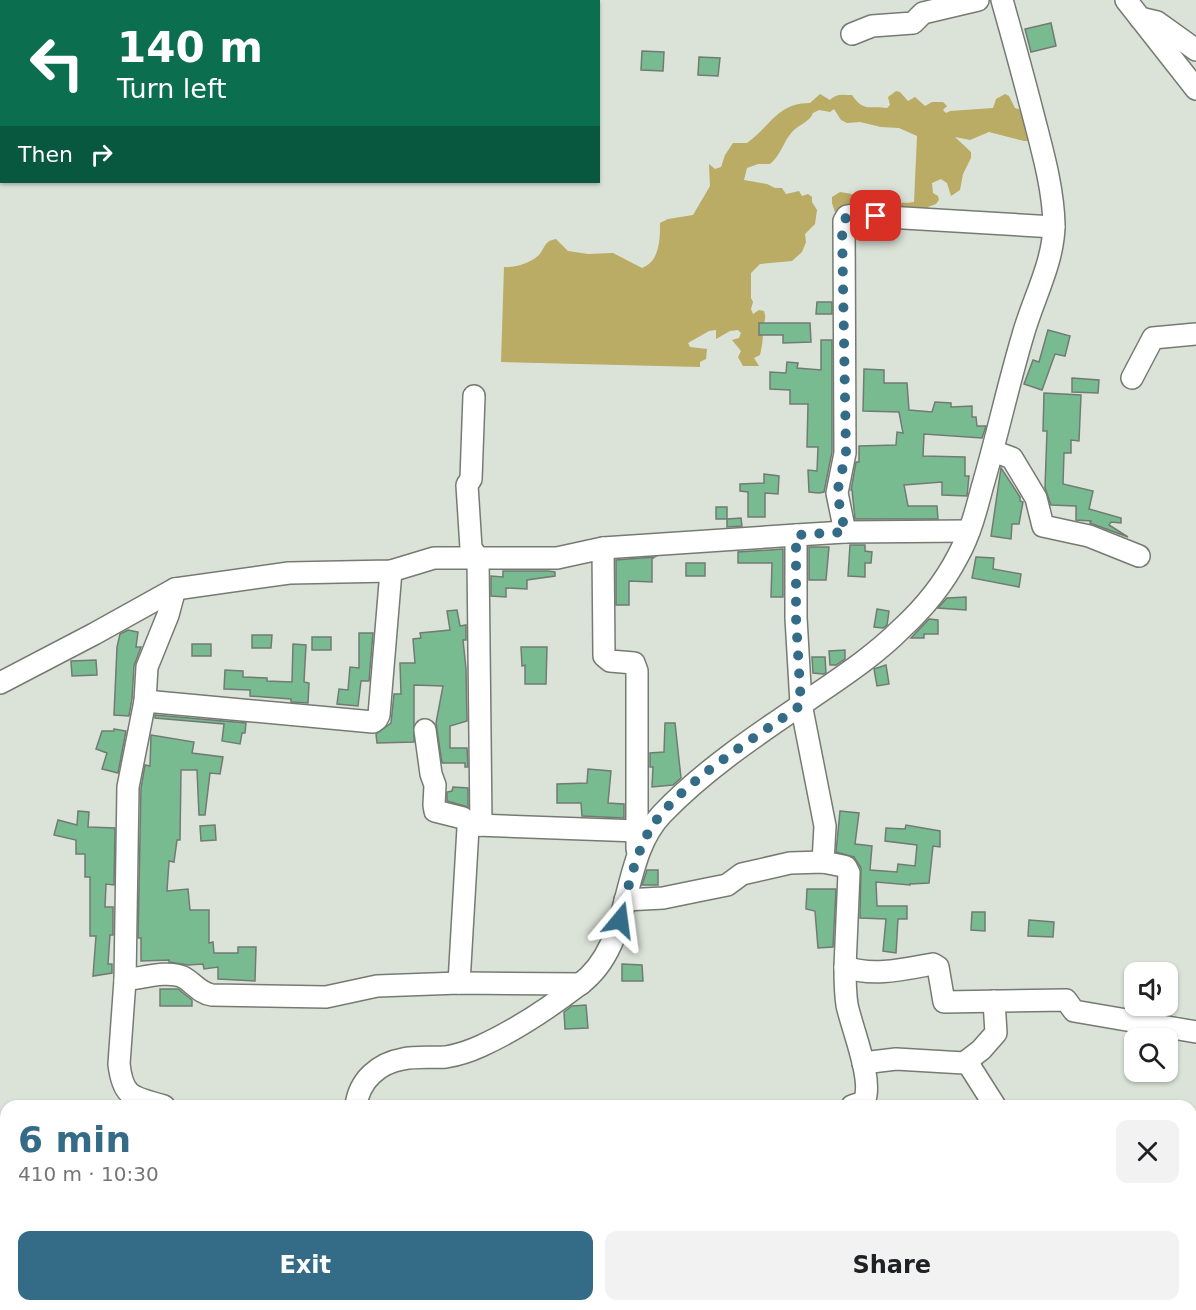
<!DOCTYPE html>
<html lang="en">
<head>
<meta charset="utf-8">
<style>
	:root { --surface:#fff; --page:#f2f2f2; --text:#202124; --muted:#757577; --accent:#346b86 }
	body { margin:0; font-family:"DejaVu Sans",sans-serif; background:var(--page); color:var(--text); height:100vh; display:flex; flex-direction:column; font-size:22px; white-space:nowrap }
	* { box-sizing:border-box; margin:0 }
	p { font-size:20px; color:var(--muted) }
	.icon { flex:none; width:33px; height:33px; fill:none; stroke:currentColor; stroke-width:2; stroke-linecap:round; stroke-linejoin:round }
	.map { position:relative; flex:1; overflow:hidden }
	.side { position:absolute; left:0px; top:1100px; width:1197px; height:212px; display:flex; flex-direction:column; background:var(--surface); border-radius:18px 18px 0 0; box-shadow:0 2px 4px #0004 }
	.side>* { flex:none }
	.banner { position:absolute; left:0px; top:0px; width:600px; height:183px; box-shadow:0 2px 4px #0004; background:#0b6e4f; color:#fff; overflow:hidden }
	.buttons { position:absolute; left:1124px; top:962px; display:grid; gap:12px }
	.buttons a { display:grid; place-items:center; width:54px; height:54px; border-radius:12px; background:var(--surface); box-shadow:0 2px 4px #0004; font-size:30px }
	.pin { position:absolute; display:grid; place-items:center; width:51px; height:51px; color:#fff; margin:-26px; border-radius:12px; box-shadow:0 3px 9px #0006 }
	.me { position:absolute; width:66px; margin:-33px; rotate:16deg; stroke-linejoin:round; filter:drop-shadow(0 0 4px #0008) }
	.turn { display:flex; align-items:center; gap:21px; height:126px; padding:0 18px; font-size:27px }
	.turn .icon { width:78px; height:78px; stroke-width:2.5 }
	.turn b { display:block; font-size:42px; line-height:51px }
	.then { display:flex; align-items:center; height:57px; padding:0 18px; background:#0003; gap:12px; font-size:22px }
	.round { display:grid; place-items:center; flex:none; width:63px; height:63px; border-radius:12px; background:var(--page) }
	.head { display:flex; align-items:center; justify-content:space-between; height:102px; padding:0 18px }
	h1 { font-size:36px; font-weight:800; line-height:45px; color:var(--accent) }
	.primary-button { display:flex; gap:12px; margin-top:auto; padding:12px 18px }
	.primary-button a { flex:1; height:69px; border-radius:12px; background:var(--accent); color:#fff; font-size:24px; font-weight:800; line-height:69px; text-align:center }
	.primary-button a+a { background:var(--page); color:var(--text) }
	.map>svg:first-child { display:block }
</style>
</head>
<body>
<div class="map">
<svg width="1196" height="1310" viewBox="0 0 1196 1310">
	<rect width="100%" height="100%" fill="#dbe3d8"/>
	<path fill="#baab65" d="M896,91L900,92L908,101L915,97L925,106L932,102H943L947,106L943,110L946,113L950,111L993,108L996,99L1005,94L1009,96L1015,108L1027,112L1037,141H1024L989,132L970,140L955,137L971,152V158L963,174L960,190L951,196L947,183L941,179L932,183L933,193L938,196L939,200L936,204L928,207L926,212L842,213L835,212L832,203V197L840,192C864,195 889,206 914,202L917,136L899,128L881,127L860,122L847,123L841,120L834,109L830,112L819,110L813,113C810,122 798,125 792,132C783,142 781,155 770,164H758L747,168L744,180L767,184L775,188H782L786,194L799,191L802,196L808,194L812,197V202L817,210L815,224L805,234L806,242L802,252L792,261L760,264L751,273V298L753,302L751,309L753,314L759,310L764,311C767,320 763,322 763,330C763,340 762,346 760,355L754,358L759,366H743L738,357L741,351L732,340L739,338L741,333L738,330L730,331L716,339V330L709,331L688,343L690,347L707,349L706,359L700,362V367L501,362L504,267C515,268 531,263 539,255C545,248 544,241 556,239L568,251L588,254L613,253L642,268C660,261 660,239 660,223L668,219L693,215L710,186L709,164L715,169L721,167L725,155L733,143H747C770,127 777,103 810,103L820,94L830,100C837,93 843,95 852,95C864,113 870,105 887,108L890,105L888,97Z"/>
	<g fill="#79bb90" stroke="#717b74" stroke-width="1.5">
		<path d="M1051,23L1056,46L1031,52L1025,29Z"/>
		<path d="M642,51L664,52L663,71L641,70Z"/>
		<path d="M699,57L720,58L718,76L698,75Z"/>
		<path d="M817,302H832V314H816Z"/>
		<path d="M759,323H810L811,342L783,343V335H759Z"/>
		<path d="M1048,330L1070,336L1065,356L1055,354L1042,390L1024,384L1033,360L1039,362Z"/>
		<path d="M821,340H832V452L824,492L819,493L809,492L808,470L817,471L818,447H807L808,404H790V390L770,389V372L786,373L787,362L798,363L797,368L821,370Z"/>
		<path d="M864,369L884,370V383H907L909,410L932,412L935,402L951,403V407L972,406V417H976L977,426H986L982,438L924,434L923,456L965,457V476H969L967,496L942,495V482L904,485L908,506H937L938,519H855L852,490H851L856,462H859V446L896,445L897,432L903,433L899,412L863,411Z"/>
		<path d="M1072,378L1099,380L1098,393L1072,392Z"/>
		<path d="M1044,393L1081,395L1079,441L1071,440V453H1064L1063,484L1093,491L1089,509L1121,518V523L1111,522L1109,525L1128,537L1090,523L1091,521L1076,520V506L1051,505L1045,488L1047,431H1043Z"/>
		<path d="M1001,468L1020,497V501L1023,502L1019,524H1012L1011,539L991,536Z"/>
		<path d="M764,474L779,476L778,494L765,493V517H748V492L740,491V484L764,483Z"/>
		<rect x="716" y="507" width="11" height="12"/>
		<path d="M741,518L742,526L727,527V519Z"/>
		<path d="M850,545H865V551L872,552L871,563H865V577L848,576Z"/>
		<path d="M809,547H829L826,580H809Z"/>
		<path d="M783,549V597H771L772,563H738V552Z"/>
		<path d="M655,557L652,559V582L629,581V605H616V560Z"/>
		<path d="M976,557L994,558L993,569L1021,574L1019,587L972,578Z"/>
		<rect x="686" y="563" width="19" height="13"/>
		<path d="M503,571H548L555,572V576L527,580V589L506,588V597L491,596V576L503,577Z"/>
		<path d="M966,597V610L938,608L947,598Z"/>
		<path d="M877,609L889,611L887,625L883,628L874,627Z"/>
		<path d="M457,610L460,626L466,625V640H463L466,669L467,721L450,726V748H467L468,767H465V763H442L436,723L443,686L414,685V742L377,743L376,734L391,723L394,694H401L400,663H415L413,639L421,638L420,633L450,630L447,611Z"/>
		<path d="M929,619L938,620V634H924V638H911Z"/>
		<path d="M128,630L138,632L136,647H141L134,666L132,699L129,716L114,715L117,647L120,634Z"/>
		<path d="M359,633H373L369,681H361L358,706L337,704L339,689L348,690L350,667L359,668Z"/>
		<path d="M252,635H272L271,648H252Z"/>
		<rect x="312" y="637" width="19" height="13"/>
		<rect x="192" y="644" width="19" height="12"/>
		<path d="M293,644L306,645L304,682L309,683L308,703L291,702V699L250,696V690L224,689L225,670L243,671V677L267,678V681L292,682Z"/>
		<path d="M521,647H547L546,684H525V665L522,666Z"/>
		<path d="M845,650V659L836,665H830L829,651Z"/>
		<path d="M812,657H825L826,673L823,674L813,673Z"/>
		<path d="M96,660L97,675L72,676L71,661Z"/>
		<path d="M886,665L889,684L877,686L874,669Z"/>
		<path d="M155,715L246,723L245,733H242L240,744L222,741L224,724L155,718Z"/>
		<path d="M665,723H675L681,778L673,785L652,787L653,767H650V753L664,752Z"/>
		<path d="M114,729L126,731L118,773L102,769L107,753L96,749L102,731H114Z"/>
		<path d="M151,735L194,742L192,753L223,757L220,774L210,773L205,815H199L197,770H181L180,840H177L174,862L169,861L167,891L188,889L190,910H209V943L213,942L214,953H238V947H256L255,981L218,979V967L204,969L203,964L188,965L169,962V960L141,961V938H138L141,788L145,765L150,766Z"/>
		<path d="M588,769L611,771L608,803L624,804V818L582,816L581,803H557V784L587,783Z"/>
		<path d="M453,787L468,788V807L447,801V792L452,791Z"/>
		<path d="M78,811L89,812L88,827L115,828L114,885L106,884L105,907H113V935H110L108,964H112V973L93,976L96,936H90V877H85V854H76V840L54,835L58,820L77,825Z"/>
		<path d="M840,811L859,813L855,844L872,846L870,870L897,872L898,864L915,866L917,845L885,841L886,828L905,829L906,825L940,831V847L933,846L929,883L910,884V885L876,882L877,906H907V919H898L896,953L883,951L886,919L860,918L861,868L854,857L836,852Z"/>
		<path d="M215,825L216,840L201,841L200,826Z"/>
		<path d="M647,870H658V885H642Z"/>
		<path d="M807,889H836L833,947L818,948L815,911L806,909Z"/>
		<path d="M972,912H985V931L971,930Z"/>
		<path d="M1029,920L1054,922L1053,937L1028,936Z"/>
		<path d="M622,964L642,965L643,981H622Z"/>
		<path d="M160,989H178L192,1000V1006H160Z"/>
		<path d="M586,1005L588,1028L565,1029L564,1012L572,1006Z"/>
	</g>
	<g fill="none" stroke-linecap="round" stroke-linejoin="round">
		<g stroke="#757b72" stroke-width="24">
			<g id="minor">
				<path d="M1126,0L1196,89"/>
				<path d="M1140,18L1157,22L1196,50"/>
				<path d="M852,34L872,26L913,23L923,13L978,0"/>
				<path d="M1132,378L1153,338L1196,334"/>
				<path d="M474,396L471,479L467,485L471,548L478,558L481,825"/>
				<path d="M993,451L1012,458L1036,498L1043,526L1089,536L1139,556"/>
				<path d="M845,532L837,493L845,453L844,221L847,216L853,215L1054,227"/>
				<path d="M796,535V618L801,704L825,826L823,862"/>
				<path d="M603,548L604,656L610,661L634,663L637,671V849"/>
				<path d="M0,683L94,634L175,589L289,573L391,571L434,558H557L603,548L796,535L845,532L969,531"/>
				<path d="M145,701L373,722L377,719L379,715L391,571"/>
				<path d="M425,730L431,774L435,785L434,805L435,811L463,818L472,826"/>
				<path d="M625,900L663,898L707,889L727,885L742,874L790,863L823,862L843,866L846,867L849,873L845,967C873,977 905,969 933,964L938,967L944,1002L1066,1000L1074,1011L1196,1032"/>
				<path d="M845,967C845,980 845,992 847,1005C852,1029 874,1081 864,1102L852,1106"/>
				<path d="M125,980C142,978 168,970 183,977C194,983 199,993 212,995L326,997L377,986L459,983L581,984"/>
				<path d="M459,983L468,828L477,825L638,831"/>
				<path d="M863,1063L896,1059L964,1063L969,1065L995,1106"/>
				<path d="M964,1063L981,1050L996,1033L994,1001"/>
				<path d="M164,1106C134,1097 123,1099 119,1064L125,980L128,787L145,701L147,667L168,615L175,589"/>
				<path d="M356,1106C359,1080 379,1063 403,1059C417,1056 432,1058 446,1057C458,1055 470,1051 481,1046C514,1031 550,1007 579,985C635,944 618,860 662,814C703,771 755,736 804,703C837,680 872,658 901,629C924,608 944,583 958,556C970,534 976,511 982,488C997,437 1008,385 1023,335C1033,299 1054,262 1054,224C1053,188 1043,153 1034,118C1024,79 1013,39 1002,0"/>
				<path d="M549,1305L551,1310"/>
			</g>
		</g>
		<use href="#minor" stroke="#fff" stroke-width="21"/>
	</g>
	<g fill="none" stroke-linecap="round" stroke-linejoin="round">
		<path stroke="#346b86" stroke-width="10" stroke-dasharray="0 18" d="M620,920C627,892 634,859 648,833C673,787 757,737 801,705L796,618V535L845,532L837,493L846,453L842,227L844,221L847,216H876"/>
	</g>
</svg>
<div class="buttons">
<a><svg class="icon" aria-label="sound" viewBox="0 0 24 24"><path d="M4 9h4l5-4v14l-5-4H4zM17 9q2 3 0 6"/></svg></a>
<a><svg class="icon" aria-label="search" viewBox="0 0 24 24"><circle cx="10" cy="10" r="6"/><path d="M15 15l6 6"/></svg></a>
</div>
<div class="pin" style="left:876px;top:216px;background:#d93025"><svg class="icon" aria-label="arrive" viewBox="0 0 24 24"><path d="M6 21V4h12l-3 4 3 4H6"/></svg></div>
<svg class="me" style="left:620px;top:920px" viewBox="-20 -20 40 40"><path d="M0-17L14 15 0 8-14 15z" fill="#346b86" stroke="#fff" stroke-width="4"/></svg>
<div class="banner">
<div class="turn"><svg class="icon" aria-label="left" viewBox="0 0 24 24"><path d="M17 20v-9H6M10 6l-5 5 5 5"/></svg><div><b>140 m</b>Turn left</div></div>
<div class="then">Then<svg class="icon" aria-label="right" viewBox="0 0 24 24"><path d="M7 20v-9h11M14 6l5 5-5 5"/></svg></div>
</div>
<section class="side">
<div class="head"><div><h1>6 min</h1><p>410 m · 10:30</p></div><a class="round"><svg class="icon" aria-label="close" viewBox="0 0 24 24"><path d="M6 6l12 12M18 6L6 18"/></svg></a></div>
<div class="primary-button"><a>Exit</a><a>Share</a></div>
</section>
</div>
</body>
</html>
